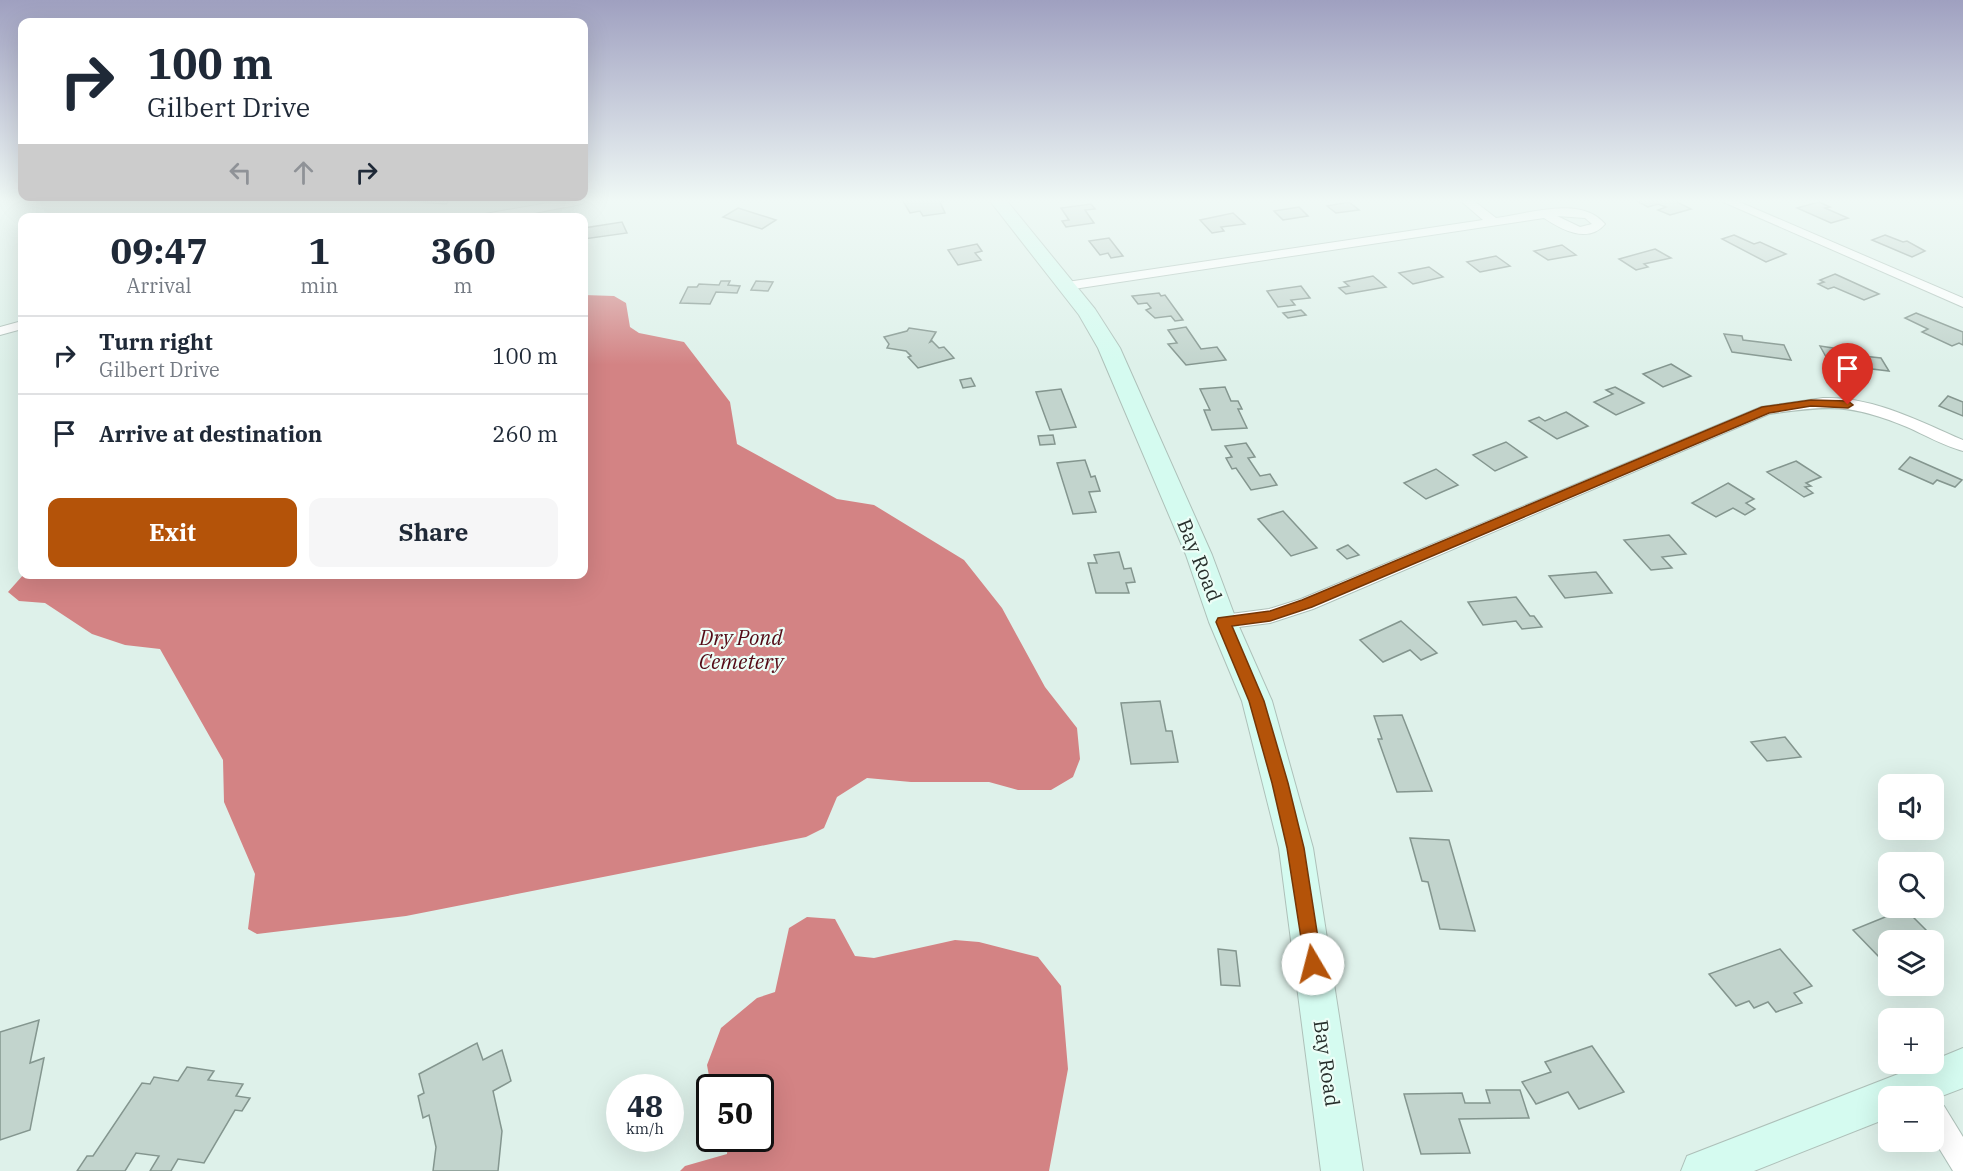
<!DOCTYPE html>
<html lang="en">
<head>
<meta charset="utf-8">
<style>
	:root { --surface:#fff; --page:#f6f6f7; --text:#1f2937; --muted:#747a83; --line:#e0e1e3; --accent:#b45309 }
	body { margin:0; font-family:"IBM Plex Serif",serif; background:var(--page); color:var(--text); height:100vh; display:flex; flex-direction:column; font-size:22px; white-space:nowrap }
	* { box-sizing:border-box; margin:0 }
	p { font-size:20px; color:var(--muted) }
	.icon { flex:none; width:33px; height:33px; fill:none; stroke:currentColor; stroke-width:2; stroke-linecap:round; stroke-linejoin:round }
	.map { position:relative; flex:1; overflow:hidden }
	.drawer { position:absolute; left:18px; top:213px; width:570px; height:366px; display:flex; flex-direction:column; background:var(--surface); border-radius:12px; box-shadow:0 6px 24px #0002 }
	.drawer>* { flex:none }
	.top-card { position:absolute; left:18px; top:18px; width:570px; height:183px; border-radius:12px; box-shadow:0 6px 24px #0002; background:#fff; color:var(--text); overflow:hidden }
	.controls { position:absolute; left:1878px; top:774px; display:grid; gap:12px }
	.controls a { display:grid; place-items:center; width:66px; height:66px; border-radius:12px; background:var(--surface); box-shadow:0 6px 24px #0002; font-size:30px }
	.speed { position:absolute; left:606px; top:1074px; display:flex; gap:12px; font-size:30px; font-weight:700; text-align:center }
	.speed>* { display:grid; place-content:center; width:78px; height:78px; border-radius:50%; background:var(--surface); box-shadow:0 6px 24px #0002; line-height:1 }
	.speed small { font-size:15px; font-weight:400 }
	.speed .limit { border:3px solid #111; border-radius:9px; background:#fff; color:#111 }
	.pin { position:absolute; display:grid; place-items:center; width:51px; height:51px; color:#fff; margin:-62px -26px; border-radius:50% 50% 50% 0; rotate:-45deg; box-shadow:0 0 6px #0007 }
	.pin .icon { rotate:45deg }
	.me { position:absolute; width:66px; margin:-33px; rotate:352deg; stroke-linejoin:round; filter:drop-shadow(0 0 4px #0008) }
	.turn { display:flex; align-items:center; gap:21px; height:126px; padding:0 30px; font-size:27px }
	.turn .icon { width:78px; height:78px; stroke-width:2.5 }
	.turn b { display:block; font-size:42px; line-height:51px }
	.lanes { display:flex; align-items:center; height:57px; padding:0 30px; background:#0003; justify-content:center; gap:30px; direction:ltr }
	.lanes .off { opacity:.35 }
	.eta { display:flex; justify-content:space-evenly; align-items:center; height:102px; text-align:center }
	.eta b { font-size:36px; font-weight:800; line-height:42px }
	.action { display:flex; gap:12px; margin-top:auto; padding:12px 30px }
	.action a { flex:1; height:69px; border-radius:12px; background:var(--accent); color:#fff; font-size:24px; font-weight:800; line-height:69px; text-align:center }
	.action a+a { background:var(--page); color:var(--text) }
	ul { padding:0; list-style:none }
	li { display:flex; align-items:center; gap:18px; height:78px; padding:0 30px; border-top:2px solid var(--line) }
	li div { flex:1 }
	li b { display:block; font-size:22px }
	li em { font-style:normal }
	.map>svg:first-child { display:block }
</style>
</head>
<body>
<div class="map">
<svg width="1963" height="1171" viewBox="0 0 1963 1171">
	<rect width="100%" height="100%" fill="#def1ea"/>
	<g fill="#d38384">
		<path d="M584,295L614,296L626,303L630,327L639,333L684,342L730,402L737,444L837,499L874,505L964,560L1002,608L1045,687L1077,728L1080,759L1073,777L1051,790H1018L989,782H911L867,778L837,797L824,828L806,837L406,916L257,934L248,929L255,874L224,802L223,760L160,649L125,645L92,634L45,603L19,601L8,592L24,574H584Z"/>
		<path d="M807,917L835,919L855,956L874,958L955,940L979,942L1038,957L1061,986L1068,1069L1049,1171H680L685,1166L727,1154L728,1139L760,1138V1088L711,1087L707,1065L721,1028L757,998L775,992L789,928Z"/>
	</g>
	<g fill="#c2d4cd" stroke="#84968f" stroke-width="1.5">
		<path d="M406,201H449L446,204Z"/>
		<path d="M903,201H946L940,202L945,213L923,216L920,211L910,213Z"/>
		<path d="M1637,201H1675L1691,209L1670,215L1658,210L1666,207L1658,204L1648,207Z"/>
		<path d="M1349,202L1359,210L1336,213L1327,206Z"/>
		<path d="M1819,202L1830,207L1825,208L1848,218L1831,223L1797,208Z"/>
		<path d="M1091,204L1095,209L1085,210L1094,223L1066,227L1062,221L1069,220L1061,208Z"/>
		<path d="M1299,207L1308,216L1283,220L1274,211Z"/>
		<path d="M738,208L776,220L762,229L723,217Z"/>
		<path d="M1233,213L1245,224L1221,227L1224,231L1212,233L1200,220Z"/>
		<path d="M622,222L627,233L584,239V228Z"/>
		<path d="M1734,235L1754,244L1760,242L1786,254L1766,262L1722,239Z"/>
		<path d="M1885,235L1903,242L1907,241L1925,251L1912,257L1872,240Z"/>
		<path d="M1109,238L1123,256L1111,258L1108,253L1100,255L1089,241Z"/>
		<path d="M977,244L982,251L975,253L981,260L958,265L948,250Z"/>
		<path d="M1562,245L1576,255L1548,260L1534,251Z"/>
		<path d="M1655,249L1671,258L1644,264L1648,267L1636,270L1619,259Z"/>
		<path d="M1496,256L1510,266L1480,272L1467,262Z"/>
		<path d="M1429,267L1443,277L1413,284L1399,273Z"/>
		<path d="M1835,274L1879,294L1864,300L1834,287L1828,289L1818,284L1824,282L1820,280Z"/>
		<path d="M1373,276L1386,287L1346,294L1339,288L1349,286L1344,282Z"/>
		<path d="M721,281H730L728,285L740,286L737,293L716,292L710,304L680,303L688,287H697L699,284L719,285Z"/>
		<path d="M756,281L773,282L768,291L751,290Z"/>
		<path d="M1301,286L1310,298L1291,300L1295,305L1278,307L1267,291Z"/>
		<path d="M1159,293L1161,296L1165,295L1183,320L1175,321L1171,316L1155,318L1146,310L1151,308L1147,303L1138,304L1132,296Z"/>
		<path d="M1301,310L1306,315L1288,318L1283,313Z"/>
		<path d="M1916,313L1963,332V345L1959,343L1952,346L1922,332L1928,329L1905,318Z"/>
		<path d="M1186,327L1201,349L1217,347L1226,360L1186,365L1168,344L1177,343L1168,330Z"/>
		<path d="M909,328L936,332L930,342L932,341L939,348L944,347L954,358L918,368L908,357L911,356L906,351L887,348L889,344L884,337L907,331Z"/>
		<path d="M1724,334L1742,336L1743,340L1784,345L1791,360L1732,352Z"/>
		<path d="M1820,346L1833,348L1836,353L1881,358L1889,371L1830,364Z"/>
		<path d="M1671,364L1691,376L1663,387L1643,374Z"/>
		<path d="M971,378L975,386L963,388L960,380Z"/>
		<path d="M1225,387L1231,401H1238L1242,409H1238L1247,428L1212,430L1204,410H1210L1200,389Z"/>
		<path d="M1615,387L1644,403L1616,415L1594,402L1613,394L1606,390Z"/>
		<path d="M1061,389L1076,427L1050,430L1036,392Z"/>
		<path d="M1948,396L1963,402V416L1939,406Z"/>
		<path d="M1566,412L1588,426L1557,439L1529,421L1539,417L1545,421Z"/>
		<path d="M1053,435L1055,444L1040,445L1038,436Z"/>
		<path d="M1506,442L1527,457L1495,471L1473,455Z"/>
		<path d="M1246,443L1255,457L1248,458L1260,476L1270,474L1277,485L1251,490L1236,468L1232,469L1226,458L1232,457L1225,446Z"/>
		<path d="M1910,457L1962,480L1955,487L1937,480L1933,484L1899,469Z"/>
		<path d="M1085,460L1091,477L1095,476L1100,491L1089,492L1096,512L1073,514L1057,463Z"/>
		<path d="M1796,461L1821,477L1806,483L1811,486L1805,487L1813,493L1804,497L1767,472Z"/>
		<path d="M1436,469L1458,485L1426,499L1404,483Z"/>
		<path d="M1728,483L1754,499L1746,503L1755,509L1745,515L1733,508L1716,517L1692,503Z"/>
		<path d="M1283,511L1317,548L1291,556L1258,519Z"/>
		<path d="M1669,535L1686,554L1662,557L1672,568L1651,570L1624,540Z"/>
		<path d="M1348,545L1359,555L1347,559L1337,550Z"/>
		<path d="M1119,552L1124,569L1131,568L1135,582L1126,583L1129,593H1096L1088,563H1097L1094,555Z"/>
		<path d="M1596,572L1612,593L1565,598L1549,576Z"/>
		<path d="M1516,597L1530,616H1534L1542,627L1522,629L1516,621L1483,625L1468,602Z"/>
		<path d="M1401,621L1437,653L1421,660L1410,650L1383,662L1360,640Z"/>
		<path d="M1160,701L1166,731H1172L1178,762L1131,764L1121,703Z"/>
		<path d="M1402,715L1432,791L1397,792L1378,739H1382L1374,716Z"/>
		<path d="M1785,737L1801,757L1767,761L1751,742Z"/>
		<path d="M1410,838L1449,840L1475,931L1440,929L1428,882L1422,881Z"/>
		<path d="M1905,909L1942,946L1934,949V940H1888V957L1882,960L1853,930Z"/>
		<path d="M1218,949L1236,951L1240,986L1221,985Z"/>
		<path d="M1780,949L1812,986L1794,993L1802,1003L1776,1012L1768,1002L1754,1008L1749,1001L1736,1006L1709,974Z"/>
		<path d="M39,1020L30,1063L44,1058L30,1130L0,1140V1032Z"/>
		<path d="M477,1043L483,1060L502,1050L511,1081L493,1091L502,1131L498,1171H433L436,1147L429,1115L423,1118L418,1096L424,1093L419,1074Z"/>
		<path d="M1592,1046L1624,1092L1579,1109L1568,1092L1536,1104L1522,1082L1551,1072L1545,1062Z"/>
		<path d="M187,1067L214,1071L208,1080L243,1084L236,1096L250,1098L242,1111L235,1110L204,1163L178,1159L171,1171H150L159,1156L136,1153L125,1171H77L87,1156H93L142,1083L150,1084L154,1077L178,1081Z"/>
		<path d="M1486,1090H1520L1529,1118L1459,1119L1470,1153L1421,1154L1404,1094L1462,1093L1465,1103H1490Z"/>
	</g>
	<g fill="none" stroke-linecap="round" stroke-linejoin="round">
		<g stroke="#aec0b9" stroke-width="2">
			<g id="street">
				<path d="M559,201H586L581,204L508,218H479L485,214Z"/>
				<path d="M1461,201H1474L1496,218C1528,214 1581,195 1605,224C1588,244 1562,230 1544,218L1067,290L1061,286L1067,282L1483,220ZM1557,216L1585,218L1592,224L1580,227Z"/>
				<path d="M1721,201H1737L1963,298V307Z"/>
				<path d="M22,321V329L0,335V327Z"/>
				<path d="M1823,398C1872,396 1919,421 1963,440V451C1944,446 1925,435 1907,427C1851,404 1828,405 1769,414L1313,609L1270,623L1223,629L1216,627L1214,622L1216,617L1223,615L1269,609L1301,599L1761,407Z"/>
				<path d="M1934,1103L1944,1106L1963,1137V1171H1953L1934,1140Z"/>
			</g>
		</g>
		<g stroke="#aec0b9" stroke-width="2">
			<g id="secondary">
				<path d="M990,201H1007L1095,309L1120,348L1212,555L1237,622L1272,701L1313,848L1363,1171H1321L1279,848L1242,701L1209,622L1186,555L1098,348L1079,315Z"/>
				<path d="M1963,1048V1088L1934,1099V1096H1888V1118L1754,1171H1681L1687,1156L1924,1064H1934V1060Z"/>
			</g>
		</g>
		<use href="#street" fill="#fff" fill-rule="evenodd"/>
		<use href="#secondary" fill="#d5fbf0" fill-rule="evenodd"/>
	</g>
	<linearGradient id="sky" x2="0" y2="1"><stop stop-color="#9fa0c0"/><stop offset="0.55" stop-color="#f0f9f6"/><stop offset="1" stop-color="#f0f9f6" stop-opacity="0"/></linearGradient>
	<rect width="1963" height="365" fill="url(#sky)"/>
	<path fill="#b45309" stroke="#753606" stroke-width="1.5" d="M1811,400L1848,401L1853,405L1848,408L1811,406L1769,413L1312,607L1270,621L1232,626L1264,701L1288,783L1304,848L1322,964L1319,970L1313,972L1306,970L1287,848L1272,783L1249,701L1216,622L1218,618L1270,611L1302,600L1762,407Z"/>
	<g text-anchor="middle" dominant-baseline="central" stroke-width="4.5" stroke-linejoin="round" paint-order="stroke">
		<g font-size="20" fill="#282f2c" stroke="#ecfef7">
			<text transform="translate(1200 560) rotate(68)">Bay Road</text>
			<text transform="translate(1327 1063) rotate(82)">Bay Road</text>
		</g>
		<g font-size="21" font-style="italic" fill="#540b16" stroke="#ecfef7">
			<text x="741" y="637">Dry Pond<tspan x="741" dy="24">Cemetery</tspan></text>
		</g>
	</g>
</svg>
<div class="controls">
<a><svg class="icon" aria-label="sound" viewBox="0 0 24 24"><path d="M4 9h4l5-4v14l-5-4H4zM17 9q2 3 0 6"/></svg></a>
<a><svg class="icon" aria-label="search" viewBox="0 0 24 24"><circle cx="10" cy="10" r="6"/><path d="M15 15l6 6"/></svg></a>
<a><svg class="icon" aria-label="layers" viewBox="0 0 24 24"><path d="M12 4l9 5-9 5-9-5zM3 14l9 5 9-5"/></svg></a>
<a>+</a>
<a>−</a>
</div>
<div class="speed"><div>48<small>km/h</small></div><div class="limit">50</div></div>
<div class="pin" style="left:1848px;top:405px;background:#d93025"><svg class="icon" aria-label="arrive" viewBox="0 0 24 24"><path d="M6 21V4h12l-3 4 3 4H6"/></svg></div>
<svg class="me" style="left:1313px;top:964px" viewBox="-20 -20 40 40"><circle r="19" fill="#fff"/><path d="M0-13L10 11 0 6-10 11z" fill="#b45309"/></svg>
<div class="top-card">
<div class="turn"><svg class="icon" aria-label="right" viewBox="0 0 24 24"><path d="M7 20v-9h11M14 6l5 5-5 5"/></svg><div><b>100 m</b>Gilbert Drive</div></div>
<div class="lanes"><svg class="icon off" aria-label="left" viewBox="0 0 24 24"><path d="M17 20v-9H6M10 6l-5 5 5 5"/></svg><svg class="icon off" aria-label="ahead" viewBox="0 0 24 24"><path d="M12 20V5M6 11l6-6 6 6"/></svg><svg class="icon" aria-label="right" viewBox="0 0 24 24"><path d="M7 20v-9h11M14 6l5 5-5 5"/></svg></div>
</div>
<section class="drawer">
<div class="eta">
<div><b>09:47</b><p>Arrival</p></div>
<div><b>1</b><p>min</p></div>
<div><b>360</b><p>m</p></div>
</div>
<ul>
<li><svg class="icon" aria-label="right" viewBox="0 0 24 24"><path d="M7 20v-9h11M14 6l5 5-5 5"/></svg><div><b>Turn right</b><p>Gilbert Drive</p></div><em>100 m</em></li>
<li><svg class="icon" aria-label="arrive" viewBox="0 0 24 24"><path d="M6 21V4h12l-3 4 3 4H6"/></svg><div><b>Arrive at destination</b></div><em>260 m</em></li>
</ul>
<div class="action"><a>Exit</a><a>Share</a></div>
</section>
</div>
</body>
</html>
